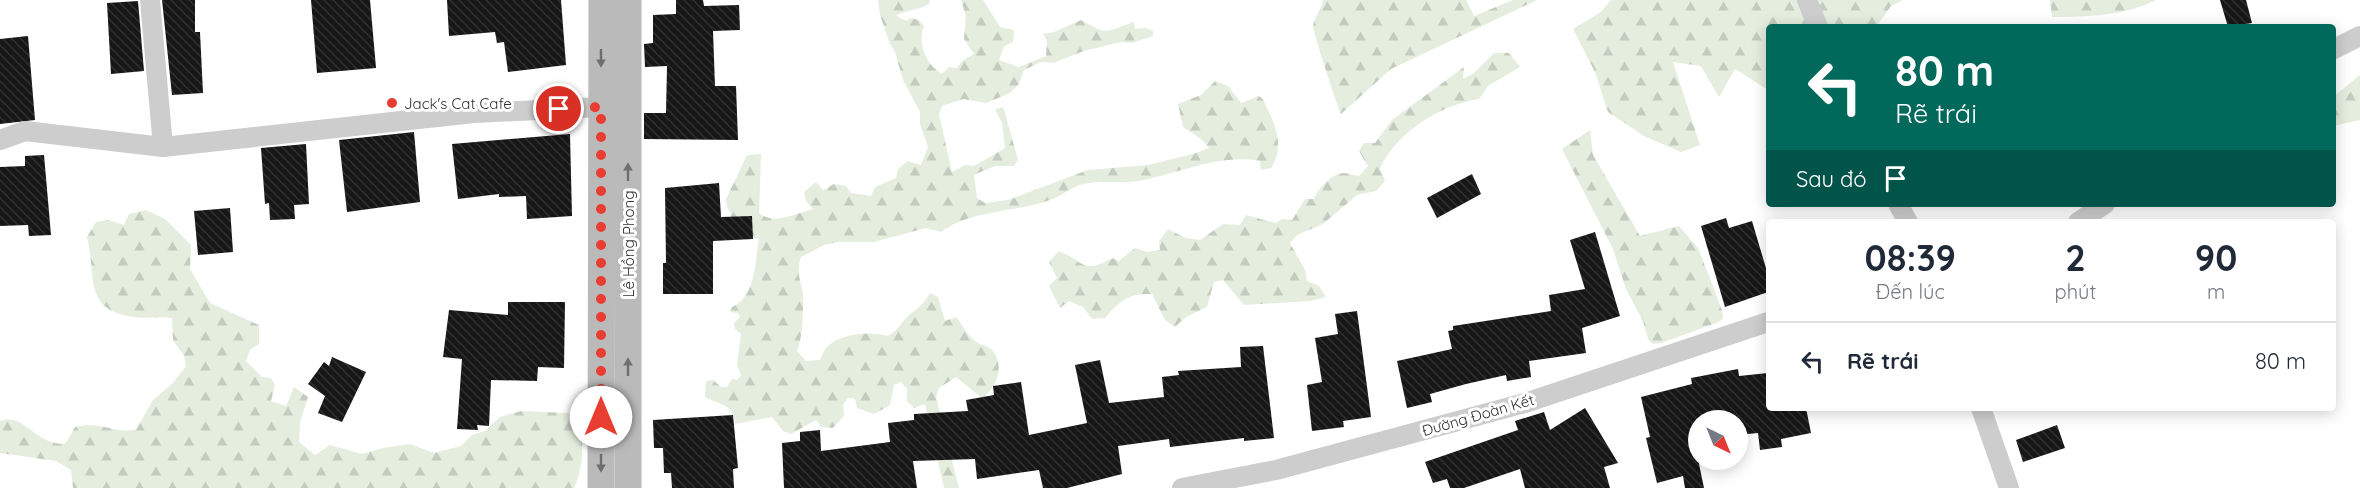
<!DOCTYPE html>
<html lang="vi">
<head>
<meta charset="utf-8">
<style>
	:root { --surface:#fff; --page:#f2f2f3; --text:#1f2937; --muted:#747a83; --line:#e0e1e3 }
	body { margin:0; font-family:Quicksand,sans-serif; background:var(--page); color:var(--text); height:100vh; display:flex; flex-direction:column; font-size:22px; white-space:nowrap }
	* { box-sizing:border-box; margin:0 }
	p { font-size:20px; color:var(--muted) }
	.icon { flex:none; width:33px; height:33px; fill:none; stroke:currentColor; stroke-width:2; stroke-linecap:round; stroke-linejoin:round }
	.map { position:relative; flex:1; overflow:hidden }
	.drawer { position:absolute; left:1766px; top:219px; width:570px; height:192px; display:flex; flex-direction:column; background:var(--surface); border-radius:6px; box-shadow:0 3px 15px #0003 }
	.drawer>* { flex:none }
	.banner { position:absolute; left:1766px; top:24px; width:570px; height:183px; border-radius:6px; box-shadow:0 3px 15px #0003; background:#00695c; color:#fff; overflow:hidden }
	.needle { width:39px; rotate:137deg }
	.fabs { position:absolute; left:1688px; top:410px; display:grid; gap:12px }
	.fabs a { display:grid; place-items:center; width:60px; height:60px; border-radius:50%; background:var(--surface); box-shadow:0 3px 15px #0003; font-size:30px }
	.pin { position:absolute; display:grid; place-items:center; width:51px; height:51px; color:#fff; margin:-26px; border:3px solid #fff; border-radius:50%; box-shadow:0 2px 6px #0007 }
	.me { position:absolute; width:66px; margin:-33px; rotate:0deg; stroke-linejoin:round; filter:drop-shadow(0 0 4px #0008) }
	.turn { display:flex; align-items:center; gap:21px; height:126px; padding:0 30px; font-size:27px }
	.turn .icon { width:78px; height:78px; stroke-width:2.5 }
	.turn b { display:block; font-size:42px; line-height:51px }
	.then { display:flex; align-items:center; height:57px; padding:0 30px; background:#0003; gap:12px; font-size:22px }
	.eta { display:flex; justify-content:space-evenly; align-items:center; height:102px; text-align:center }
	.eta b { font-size:36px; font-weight:700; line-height:42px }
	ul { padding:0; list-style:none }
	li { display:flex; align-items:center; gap:18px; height:78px; padding:0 30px; border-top:2px solid var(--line) }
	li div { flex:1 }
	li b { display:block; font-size:22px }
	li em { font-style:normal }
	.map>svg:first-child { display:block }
</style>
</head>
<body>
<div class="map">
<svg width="2360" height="488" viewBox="0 0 2360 488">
	<defs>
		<pattern id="forest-firs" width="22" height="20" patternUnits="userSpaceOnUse" patternTransform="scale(1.5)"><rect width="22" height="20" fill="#e4edde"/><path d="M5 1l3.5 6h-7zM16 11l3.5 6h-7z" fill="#c4ccbf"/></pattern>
		<pattern id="building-back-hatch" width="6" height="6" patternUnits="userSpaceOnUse" patternTransform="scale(1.5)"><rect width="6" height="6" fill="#171717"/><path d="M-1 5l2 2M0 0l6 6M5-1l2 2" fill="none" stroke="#303030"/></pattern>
	</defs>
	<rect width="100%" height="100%" fill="#fff"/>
	<g fill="url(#forest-firs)">
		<path d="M878,0H930L929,4C918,11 906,9 896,16L907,21L910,18L919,20L924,26C917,43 926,65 942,74L949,67L957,68L962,61L974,54L964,39L966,16L961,0H983L1000,27L1014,30L1013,42L1004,46L999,60L1019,67L1046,56L1047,41L1043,34L1054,32L1081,20C1109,36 1104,32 1134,22L1135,29L1145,28L1153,31V36L1132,43L1121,42L1084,51L1053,63L1041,62L1024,70L1019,84L1010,93L986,103L963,99L942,106L939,114L952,172L965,165L974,166L1005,148L1002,123L995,110L1003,107L1005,113L1018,160L1014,166H995L974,175L977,198L985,203L1008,200L1088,170L1148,165L1193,154L1209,148L1201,139L1183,127L1178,104L1201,95L1215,81L1228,86L1241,103L1259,96C1265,100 1264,103 1267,108C1277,128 1284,148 1271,168L1261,170L1260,161C1221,153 1177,174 1138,181C1121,184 1103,180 1084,184C1072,186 1062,196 1050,200C1014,213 973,209 941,232L926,228L874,242H838L824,245L801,257C795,276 803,283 803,299C803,317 803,335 797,351L806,361L820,360C822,356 824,350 827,347C841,333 870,331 888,336C900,329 901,322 909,315C919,307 923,305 930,293L938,297L945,321L956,317C962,324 967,335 974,340C978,345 986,345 991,349C1006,364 997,388 982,398L956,377L939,388L936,397L959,488H944L925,404L914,408L907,401V389L901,382L894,385L890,405L874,414L857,408L855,399L848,398L843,405L844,416L833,428L822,427L816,420L791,434L783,431L772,417L735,424C734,404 720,405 705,397L706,381L713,380L721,387H727L732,379L737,380L741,375L737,365L741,334L735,329L734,323L740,317L738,313L730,312L732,307C756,297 755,261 759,239L752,237L730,219L731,213L727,207L726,199L747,155L761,154L759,213C775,226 796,213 813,209L806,201L804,192L816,182L823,190L834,184L846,186L851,193L871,196L875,187L896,178L898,169L907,161L921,165L928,147L920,124V112L903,80L895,52L890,44L880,15Z"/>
		<path d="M1323,0H1466L1474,16L1513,0H1537L1391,69L1341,114C1337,106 1313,31 1313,26C1314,17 1322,9 1323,0Z"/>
		<path d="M1611,0H1903L1891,6L1876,27H1768V90L1735,69L1719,97L1701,66L1673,62L1700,145L1681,152L1644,136L1608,112L1595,72L1573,29L1601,12Z"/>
		<path d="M2050,0H2156C2124,16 2087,17 2052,17Z"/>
		<path d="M1494,53H1509L1520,67L1488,86L1479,99C1440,105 1397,132 1380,168L1385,181L1376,191L1357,195L1323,224L1297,235L1290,243L1305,270L1307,281L1319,286L1326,297L1311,301L1244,305L1223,280L1214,282L1207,307L1186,317L1175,327L1165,320L1152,294C1128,293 1120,301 1105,318L1092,319L1083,307L1069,301L1060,308L1049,286L1057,278L1049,262L1059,251C1083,260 1082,276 1112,258L1119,261L1135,248L1147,252L1160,250L1159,241L1168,229L1186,238L1200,240L1223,224L1240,225L1246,215L1276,223L1282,219L1292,220L1305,199H1314C1318,189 1332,173 1344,173C1349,173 1354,176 1359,176L1368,166L1359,151L1364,143H1375L1392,120L1464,67L1463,79L1474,73Z"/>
		<path d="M2360,75V120L2333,126V97Z"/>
		<path d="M1590,130L1593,155L1640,236L1679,226L1698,248L1722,310L1723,319L1716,323L1661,343L1653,344L1648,339L1643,321L1626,289L1613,249L1562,149Z"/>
		<path d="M146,210L165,219L191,245L190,269L210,303L259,325V344L250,350L246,361L262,377L271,378L275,385L271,401L286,406L294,387L308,397L300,422L299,442L315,455L330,445L362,454L383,448L410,444L434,453L461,446L472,435L485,431L500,417L521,411L568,413L580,423C583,445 584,467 574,488H73L71,470L56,461L0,453V421C25,412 33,444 65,444L75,427C102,421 110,433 136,430L153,400L173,383L186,366L184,356L173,340L172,318C160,316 148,319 135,317C82,311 97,276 87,237L96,222L108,220L124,225L129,214Z"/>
	</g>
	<g fill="url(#building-back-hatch)">
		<path d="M162,0H195V32H200L203,93L172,95Z"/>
		<path d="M311,0H370L376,68L317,73Z"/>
		<path d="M447,0H561L566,65L508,72L504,42L497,43L495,32L449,36Z"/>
		<path d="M676,0H703L704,6L739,5L740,30L713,31L715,86H736L738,140L644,139V113H666L667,66L645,67L644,44L653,43V15L676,14Z"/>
		<path d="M2220,0H2246L2252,23L2228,27Z"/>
		<path d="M138,1L144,71L111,74L107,3Z"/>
		<path d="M28,36L35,120L0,124V39Z"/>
		<path d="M414,132L420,202L347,212L339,140Z"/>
		<path d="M570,134L572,216L527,219L526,196L499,197V194L458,199L452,144Z"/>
		<path d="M306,144L309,204L294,205L295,219L270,220L269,203L265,204L261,148Z"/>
		<path d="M44,155L51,235L29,236L28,225L0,226V167L25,166V156Z"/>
		<path d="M1472,174L1481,194L1437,218L1427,198Z"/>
		<path d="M719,183L721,217L752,216L753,239L713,241V294H663V263H666L665,188Z"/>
		<path d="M230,208L233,252L198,255L194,211Z"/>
		<path d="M1726,218L1729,228L1752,221L1768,275V292L1725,307L1701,226Z"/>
		<path d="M1595,232L1620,316L1582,328L1586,353L1529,361L1531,377L1507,381L1506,375L1466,384L1430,394L1432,402L1407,408L1397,361L1452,349L1448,331L1453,330V326L1551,311L1549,295L1585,289L1570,240Z"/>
		<path d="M508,302H565L564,368L538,367L537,381L491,380L489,426L477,425L478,430L457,429L462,359L443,357L449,310L508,315Z"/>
		<path d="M1357,311L1371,417L1343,421L1344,427L1312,431L1307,385L1322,382L1315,338L1338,334L1335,314Z"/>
		<path d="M1263,346L1274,438L1244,441V438L1170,447L1169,439L1118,446L1122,474L1067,488H1043L1039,470L977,479L975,459L913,461L917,488H784L782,443L800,441V432L820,430L821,451L890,442L888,423L914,420V414L968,411L966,400L994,395L993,386L1021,382L1029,435L1087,423L1075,365L1100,360L1109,403L1164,397L1162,377L1179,375L1178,371L1241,367L1240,347Z"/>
		<path d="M332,357L366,372L342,422L318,413L325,396L308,384L324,362L329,366Z"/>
		<path d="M1738,369L1739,376L1768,373V408H1806L1811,433L1781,439L1782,447L1760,450L1758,433L1737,435V420H1698V459L1704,488H1685L1683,476L1657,483L1646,438L1650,437L1641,397L1692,384L1691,378Z"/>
		<path d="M1585,408L1618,463L1604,467L1610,488H1525L1520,469L1464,488H1450L1447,479L1433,483L1425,462L1518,430L1515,421L1544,412L1550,430Z"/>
		<path d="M733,415L738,468L733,469L734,488H672L671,473H664L663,448H654L653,420Z"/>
		<path d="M2057,425L2065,448L2023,462L2016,440Z"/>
	</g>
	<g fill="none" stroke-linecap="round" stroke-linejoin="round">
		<g stroke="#cdcdcd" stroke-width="20">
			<path d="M150,0L163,147"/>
			<path d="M1807,0L1818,27"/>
			<path d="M2332,50L2360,36"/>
			<path d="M0,140L25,131L163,147L474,113L601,107"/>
			<path d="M1898,204L1908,222"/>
			<path d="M2078,222L2105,204"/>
			<path d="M1981,408L2009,488"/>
			<path d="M1182,488L1276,470L1525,403L1768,322"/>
		</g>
		<g stroke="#bababa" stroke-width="27">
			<path d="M628,0V488"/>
			<path d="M601,488L602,0"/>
		</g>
	</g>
	<defs><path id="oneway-solid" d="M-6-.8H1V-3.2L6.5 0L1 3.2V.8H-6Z" transform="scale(1.5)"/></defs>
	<g fill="#6e6e6e">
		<use href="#oneway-solid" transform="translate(601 58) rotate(90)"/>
		<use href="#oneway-solid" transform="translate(628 172) rotate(-90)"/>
		<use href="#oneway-solid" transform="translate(628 367) rotate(-90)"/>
		<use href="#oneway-solid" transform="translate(601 463) rotate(90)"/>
	</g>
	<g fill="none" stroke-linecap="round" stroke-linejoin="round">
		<path stroke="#e83d30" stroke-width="10" stroke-dasharray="0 18" d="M559,109L601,107V417"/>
	</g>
	<circle fill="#e83d30" stroke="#fff" stroke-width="2" cx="392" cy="103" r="6"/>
	<g text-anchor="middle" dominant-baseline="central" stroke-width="6" stroke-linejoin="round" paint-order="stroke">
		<g font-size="15" fill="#303030" stroke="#fff" text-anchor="start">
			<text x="404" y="103">Jack's Cat Cafe</text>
		</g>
		<g font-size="15" fill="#303030" stroke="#fff">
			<text transform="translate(628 244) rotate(-90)">Lê Hồng Phong</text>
			<text transform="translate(1478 415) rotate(-16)">Đường Đoàn Kết</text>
		</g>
	</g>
</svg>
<div class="fabs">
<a><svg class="needle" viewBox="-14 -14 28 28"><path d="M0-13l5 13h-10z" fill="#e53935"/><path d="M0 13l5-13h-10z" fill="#747a83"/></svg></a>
</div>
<div class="pin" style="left:559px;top:109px;background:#d93025"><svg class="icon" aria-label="arrive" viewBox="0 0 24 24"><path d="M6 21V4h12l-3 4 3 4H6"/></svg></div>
<svg class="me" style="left:601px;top:417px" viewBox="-20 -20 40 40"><circle r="19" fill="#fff"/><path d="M0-13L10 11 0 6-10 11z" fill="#e83d30"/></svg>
<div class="banner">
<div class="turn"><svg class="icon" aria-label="left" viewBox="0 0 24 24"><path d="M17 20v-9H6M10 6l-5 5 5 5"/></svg><div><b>80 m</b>Rẽ trái</div></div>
<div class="then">Sau đó<svg class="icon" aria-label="arrive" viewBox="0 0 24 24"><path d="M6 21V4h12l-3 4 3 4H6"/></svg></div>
</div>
<section class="drawer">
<div class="eta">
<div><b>08:39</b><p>Đến lúc</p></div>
<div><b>2</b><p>phút</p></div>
<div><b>90</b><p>m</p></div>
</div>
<ul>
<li><svg class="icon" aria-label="left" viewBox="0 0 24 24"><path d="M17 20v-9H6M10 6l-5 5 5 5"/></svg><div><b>Rẽ trái</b></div><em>80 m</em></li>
</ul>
</section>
</div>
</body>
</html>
